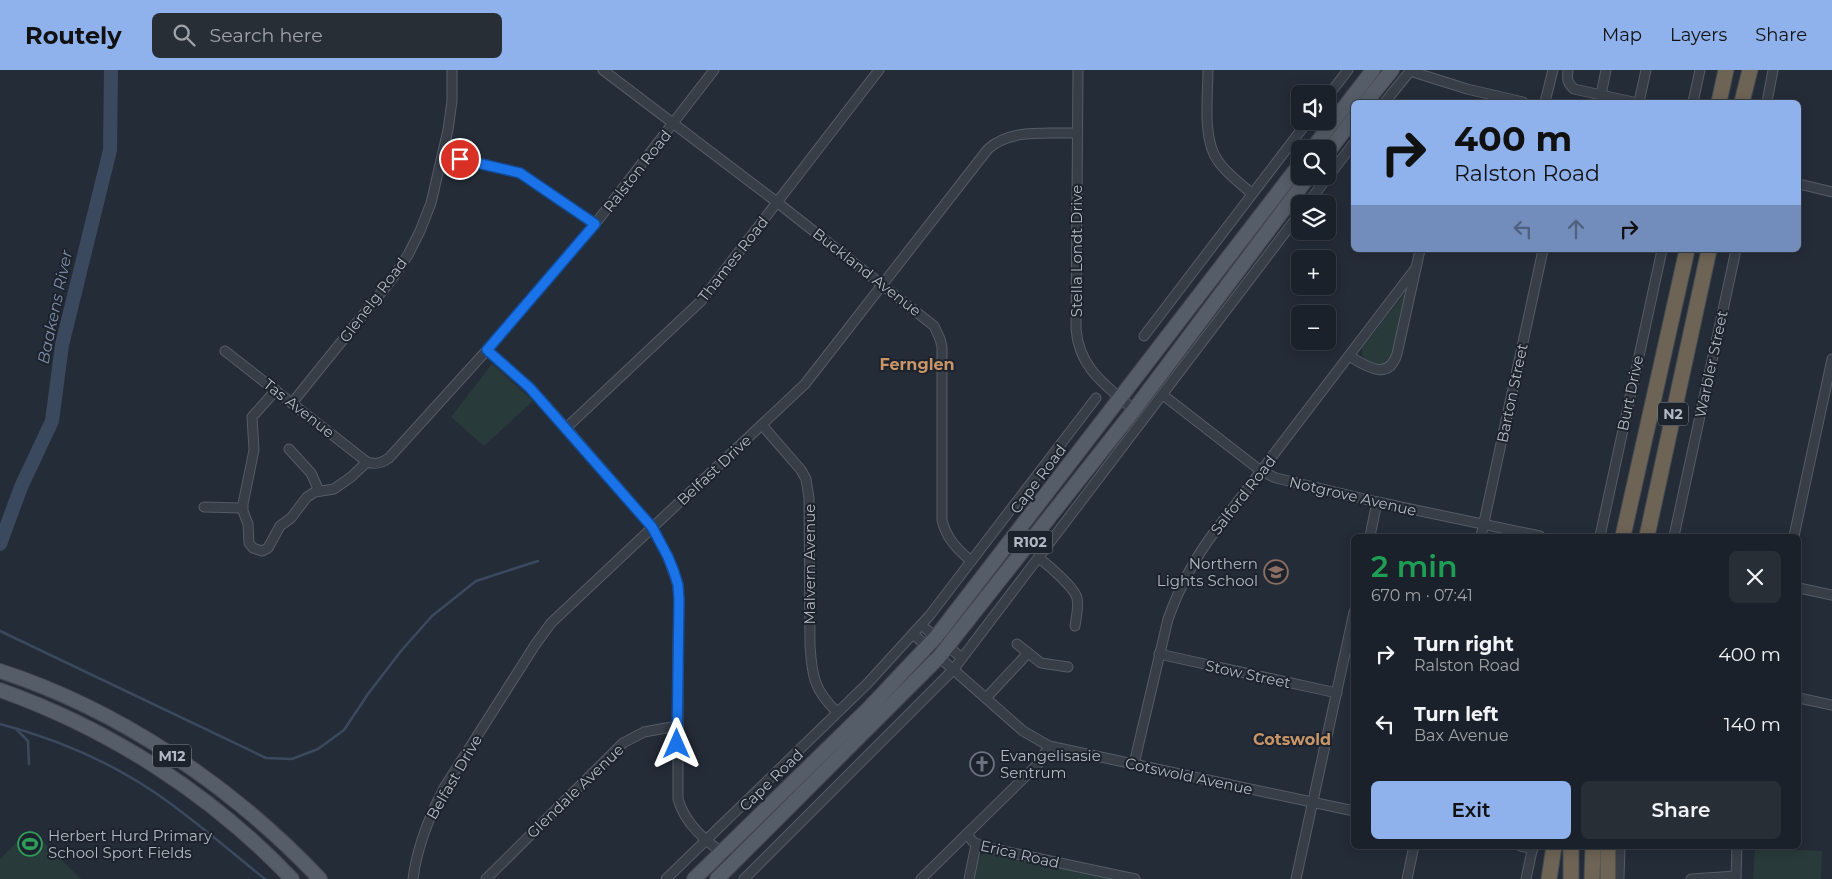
<!DOCTYPE html>
<html lang="en">
<head>
<meta charset="utf-8">
<style>
	:root { --surface:#1b212a; --page:#282e36; --text:#f1f3f6; --muted:#a0a3a8; --line:#393e47; --accent:#8fb1ec }
	body { margin:0; font-family:Montserrat,sans-serif; background:var(--page); color:var(--text); height:100vh; display:flex; flex-direction:column; font-size:19px; white-space:nowrap }
	* { box-sizing:border-box; margin:0 }
	p { font-size:16px; color:var(--muted) }
	.icon { flex:none; width:28px; height:28px; fill:none; stroke:currentColor; stroke-width:2; stroke-linecap:round; stroke-linejoin:round }
	.map { position:relative; flex:1; overflow:hidden }
	.panel { position:absolute; left:1351px; top:464px; width:450px; height:315px; display:flex; flex-direction:column; background:var(--surface); border-radius:8px; box-shadow:0 2px 12px #0003,0 0 0 1px var(--line) }
	.panel>* { flex:none }
	.guide { position:absolute; left:1351px; top:30px; width:450px; height:152px; border-radius:8px; box-shadow:0 2px 12px #0003,0 0 0 1px var(--line); background:#8fb1ec; color:#111; overflow:hidden }
	.controls { position:absolute; left:1291px; top:15px; display:grid; gap:10px }
	.controls a { display:grid; place-items:center; width:45px; height:45px; border-radius:8px; background:var(--surface); box-shadow:0 2px 12px #0003,0 0 0 1px var(--line); font-size:25px }
	.pin { position:absolute; display:grid; place-items:center; width:42px; height:42px; color:#fff; margin:-21px; border:2px solid #fff; border-radius:50%; box-shadow:0 1px 5px #0007 }
	.me { position:absolute; width:55px; margin:-28px; rotate:0deg; stroke-linejoin:round; filter:drop-shadow(0 0 4px #0008) }
	.turn { display:flex; align-items:center; gap:18px; height:105px; padding:0 20px; font-size:22px }
	.turn .icon { width:65px; height:65px; stroke-width:2.5 }
	.turn b { display:block; font-size:35px; line-height:42px }
	.lanes { display:flex; align-items:center; height:48px; padding:0 20px; background:#0003; justify-content:center; gap:25px; direction:ltr }
	.lanes .off { opacity:.35 }
	.round { display:grid; place-items:center; flex:none; width:52px; height:52px; border-radius:8px; background:var(--page) }
	.head { display:flex; align-items:center; justify-content:space-between; height:85px; padding:0 20px }
	h1 { font-size:30px; font-weight:600; line-height:38px; color:#1e9e55 }
	.primary-button { display:flex; gap:10px; margin-top:auto; padding:10px 20px }
	.primary-button a { flex:1; height:58px; border-radius:8px; background:var(--accent); color:#111; font-size:20px; font-weight:600; line-height:58px; text-align:center }
	.primary-button a+a { background:var(--page); color:var(--text) }
	ul { padding:0; list-style:none }
	li { display:flex; align-items:center; gap:15px; height:70px; padding:0 20px }
	li div { flex:1 }
	li b { display:block; font-size:19px }
	li em { font-style:normal }
	header { display:flex; align-items:center; gap:30px; box-sizing:border-box; height:70px; padding:0 25px; background:var(--accent); color:#111 }
	header strong { font-size:24px }
	nav { display:flex; gap:28px; margin-inline-start:auto; font-size:18px }
	.search { width:350px; height:45px; background:var(--page); display:flex; align-items:center; gap:12px; box-sizing:border-box; padding:0 18px; border-radius:8px; color:var(--muted); font-size:19px }
	.map>svg:first-child { display:block }
</style>
</head>
<body>
<header>
<strong>Routely</strong>
<div class="search"><svg class="icon" aria-label="search" viewBox="0 0 24 24"><circle cx="10" cy="10" r="6"/><path d="M15 15l6 6"/></svg>Search here</div>
<nav><a>Map</a><a>Layers</a><a>Share</a></nav>
</header>
<div class="map">
<svg width="1832" height="809" viewBox="0 0 1832 809">
	<rect width="100%" height="100%" fill="#242c38"/>
	<g fill="#293a3b">
		<path d="M1407,220L1393,286L1383,295L1367,292L1362,285V278Z"/>
		<path d="M492,294L533,331L484,376L451,347Z"/>
		<path d="M30,759L81,809H0V789Z"/>
		<path d="M1755,778L1822,781L1821,809H1753Z"/>
		<path d="M986,782H991L1115,809H974L978,788Z"/>
	</g>
	<g fill="none" stroke-linecap="round" stroke-linejoin="round">
		<g stroke="#3b495f" stroke-width="2.5">
			<path d="M0,561L266,688L292,689L318,679L344,660L368,624L401,581L432,546L476,511L538,491"/>
			<path d="M0,654C53,668 108,691 154,722C193,748 228,780 265,809"/>
			<path d="M17,660L28,671L29,694"/>
		</g>
		<path stroke="#3b495f" stroke-width="14" d="M0,474L21,417L52,351L62,275L110,80L111,0"/>
		<g stroke="#555c66" stroke-width="11">
			<g id="street">
				<path d="M603,0L778,133L934,256L940,269L942,277V450C946,468 957,479 971,491"/>
				<path d="M1078,0L1076,259C1079,299 1107,316 1134,340"/>
				<path d="M1208,0C1208,26 1202,69 1218,91C1226,103 1240,113 1251,123"/>
				<path d="M1568,0C1567,9 1567,13 1574,19L1633,32"/>
				<path d="M1410,1L1467,19L1523,32"/>
				<path d="M1601,25L1606,0"/>
				<path d="M1328,26L1348,0"/>
				<path d="M1385,32L1411,0"/>
				<path d="M1545,32L1553,0"/>
				<path d="M1639,32L1646,0"/>
				<path d="M1693,32L1700,0"/>
				<path d="M1767,32L1773,0"/>
				<path d="M443,85L520,103L595,154"/>
				<path d="M1799,114L1832,122"/>
				<path d="M1307,134L1354,73"/>
				<path d="M1144,266L1308,51"/>
				<path d="M487,280L530,318L566,358L652,457L668,487L678,515L679,530L678,577V729C686,758 712,775 734,792"/>
				<path d="M225,281L367,392C376,395 382,393 389,388L487,280L595,154L714,0"/>
				<path d="M1349,286C1366,296 1388,312 1397,284L1420,180"/>
				<path d="M276,320L252,347L254,380L243,434V441L248,454L249,473L253,478L262,481L268,478L280,456L291,448L307,427L315,422L334,419L351,407L367,392"/>
				<path d="M1163,325L1261,401L1276,408L1377,432L1540,466"/>
				<path d="M292,333L392,209L408,185L420,161L431,133L448,60L452,31V0"/>
				<path d="M762,355L801,400L806,409L809,428L810,576C812,606 814,620 837,642"/>
				<path d="M566,358L701,231L879,0"/>
				<path d="M289,379L311,403L319,421"/>
				<path d="M204,437L242,438"/>
				<path d="M1370,466L1377,432"/>
				<path d="M1481,466L1543,180"/>
				<path d="M1600,466L1662,180"/>
				<path d="M1674,466L1736,180"/>
				<path d="M1794,466L1832,289"/>
				<path d="M1039,488C1048,495 1074,517 1077,528C1079,537 1076,548 1075,556"/>
				<path d="M1799,518L1832,525"/>
				<path d="M926,559L962,588"/>
				<path d="M913,564L1023,661L1049,676L1354,741"/>
				<path d="M1017,574L1041,593L1068,597"/>
				<path d="M1159,584L1337,623"/>
				<path d="M986,628L1028,583"/>
				<path d="M1799,628L1832,635"/>
				<path d="M1134,694L1168,549C1180,516 1195,487 1216,460L1415,199"/>
				<path d="M967,764L973,772L985,777L1135,809"/>
				<path d="M1520,776L1533,779"/>
				<path d="M413,809C417,776 429,747 444,718L535,575L551,553L805,314L988,79C1011,58 1047,64 1077,63"/>
				<path d="M486,809L623,673L644,662L677,656"/>
				<path d="M666,809L867,614L930,545L1096,328"/>
				<path d="M744,809L953,600L1300,143"/>
				<path d="M921,809L1038,694L1049,676"/>
				<path d="M969,809L976,775"/>
				<path d="M1296,809L1354,542"/>
				<path d="M1407,809L1414,776"/>
				<path d="M1526,809L1533,776"/>
				<path d="M1619,809L1620,776"/>
				<path d="M1691,809L1736,806"/>
				<path d="M1736,809L1737,776"/>
			</g>
		</g>
		<g stroke="#414751" stroke-width="16">
			<g id="primary">
				<path d="M1366,32L1392,0"/>
				<path d="M1312,79L1373,0"/>
				<path d="M1328,82L1354,48"/>
				<path d="M0,601C120,640 233,717 320,809"/>
				<path d="M0,620C110,659 211,724 292,809"/>
				<path d="M694,809L869,638L936,567L1300,94"/>
				<path d="M717,809L939,587L1134,340L1309,106"/>
			</g>
		</g>
		<g stroke="#424953" stroke-width="17">
			<g id="highway">
				<path d="M1719,32L1726,0"/>
				<path d="M1742,32L1750,0"/>
				<path d="M1623,466L1687,180"/>
				<path d="M1647,466L1709,180"/>
				<path d="M1571,776V809"/>
				<path d="M1549,809L1554,776"/>
				<path d="M1592,809L1593,776"/>
				<path d="M1608,809V776"/>
			</g>
		</g>
		<use href="#street" stroke="#373e48" stroke-width="9"/>
		<use href="#primary" stroke="#555d68" stroke-width="14"/>
		<use href="#highway" stroke="#6d6455" stroke-width="15"/>
	</g>
	<g fill="none" stroke-linecap="round" stroke-linejoin="round">
		<g stroke="#114b97" stroke-width="12">
			<path id="route" d="M460,89L520,103L595,154L487,280L530,318L652,457L668,487L674,502L678,515L679,530L677,674"/>
		</g>
		<use href="#route" stroke="#1a73e8" stroke-width="9"/>
	</g>
	<defs>
		<g id="school-ring" transform="scale(1.25)"><circle r="9.5" fill="#1d232d" stroke="#8d6e63" stroke-width="1.5"/><path d="M0-5L7-2L0 1L-7-2ZM-4 1L0 2.5L4 1V4Q0 6-4 4Z" fill="#8d6e63"/></g>
		<g id="church-ring" transform="scale(1.25)"><circle r="9.5" fill="#1d232d" stroke="#6b7280" stroke-width="1.5"/><path d="M-1.2-6h2.4v3.5h3.3v2.4h-3.3V6h-2.4V-.1h-3.3v-2.4h3.3Z" fill="#6b7280"/></g>
		<g id="stadium-ring" transform="scale(1.25)"><circle r="9.5" fill="#1d232d" stroke="#2e9e5b" stroke-width="1.5"/><path d="M0-5a6.5 5 0 1 0 0 10a6.5 5 0 1 0 0-10ZM-3.5-1.8h7v3.6h-7Z" fill="#2e9e5b"/></g>
	</defs>
	<g fill-rule="evenodd">
		<use href="#school-ring" x="1276" y="502"/>
		<use href="#church-ring" x="982" y="694"/>
		<use href="#stadium-ring" x="30" y="774"/>
	</g>
	<g text-anchor="middle" dominant-baseline="central" stroke-width="4" stroke-linejoin="round" paint-order="stroke">
		<g fill="#1d232d" stroke="#858c97" stroke-width="1">
			<rect x="1658" y="332.5" width="30" height="23" rx="4"/>
			<rect x="1007.5" y="460.5" width="45" height="23" rx="4"/>
			<rect x="153" y="674.5" width="38" height="23" rx="4"/>
		</g>
		<g font-size="14" font-weight="bold" fill="#b2b9c4">
			<text x="1673" y="344">N2</text>
			<text x="1030" y="472">R102</text>
			<text x="172" y="686">M12</text>
		</g>
		<g font-size="15" fill="#b2b9c4" stroke="#1d232d">
			<text transform="translate(637 101) rotate(-52)">Ralston Road</text>
			<text transform="translate(1076 181) rotate(-90)">Stella Londt Drive</text>
			<text transform="translate(733 189) rotate(-52)">Thames Road</text>
			<text transform="translate(867 202) rotate(38)">Buckland Avenue</text>
			<text transform="translate(373 230) rotate(-53)">Glenelg Road</text>
			<text transform="translate(1711 294) rotate(-78)">Warbler Street</text>
			<text transform="translate(1512 323) rotate(-78)">Barton Street</text>
			<text transform="translate(1630 323) rotate(-78)">Burt Drive</text>
			<text transform="translate(299 338) rotate(38)">Tas Avenue</text>
			<text transform="translate(714 400) rotate(-43)">Belfast Drive</text>
			<text transform="translate(1038 409) rotate(-53)">Cape Road</text>
			<text transform="translate(1243 425) rotate(-52)">Salford Road</text>
			<text transform="translate(1353 426) rotate(13)">Notgrove Avenue</text>
			<text transform="translate(809 494) rotate(-90)">Malvern Avenue</text>
			<text transform="translate(1248 604) rotate(12)">Stow Street</text>
			<text transform="translate(1189 706) rotate(12)">Cotswold Avenue</text>
			<text transform="translate(454 707) rotate(-60)">Belfast Drive</text>
			<text transform="translate(771 710) rotate(-44)">Cape Road</text>
			<text transform="translate(575 721) rotate(-44)">Glendale Avenue</text>
			<text transform="translate(1020 784) rotate(13)">Erica Road</text>
		</g>
		<g font-size="15" fill="#b2b9c4" stroke="#1d232d" text-anchor="start">
			<text x="1258" y="493" text-anchor="end">Northern<tspan x="1258" dy="17">Lights School</tspan></text>
			<text x="1000" y="685">Evangelisasie<tspan x="1000" dy="17">Sentrum</tspan></text>
			<text x="48" y="765">Herbert Hurd Primary<tspan x="48" dy="17">School Sport Fields</tspan></text>
		</g>
		<g font-size="16" font-style="italic" fill="#7d8faa" stroke="#1d232d">
			<text transform="translate(55 237) rotate(-78)">Baakens River</text>
		</g>
		<g font-size="16" font-weight="bold" fill="#c89569" stroke="#1d232d">
			<text x="917" y="294">Fernglen</text>
			<text x="1292" y="669">Cotswold</text>
		</g>
	</g>
</svg>
<div class="controls">
<a><svg class="icon" aria-label="sound" viewBox="0 0 24 24"><path d="M4 9h4l5-4v14l-5-4H4zM17 9q2 3 0 6"/></svg></a>
<a><svg class="icon" aria-label="search" viewBox="0 0 24 24"><circle cx="10" cy="10" r="6"/><path d="M15 15l6 6"/></svg></a>
<a><svg class="icon" aria-label="layers" viewBox="0 0 24 24"><path d="M12 4l9 5-9 5-9-5zM3 14l9 5 9-5"/></svg></a>
<a>+</a>
<a>−</a>
</div>
<div class="pin" style="left:460px;top:89px;background:#d93025"><svg class="icon" aria-label="arrive" viewBox="0 0 24 24"><path d="M6 21V4h12l-3 4 3 4H6"/></svg></div>
<svg class="me" style="left:677px;top:674px" viewBox="-20 -20 40 40"><path d="M0-17L14 15 0 8-14 15z" fill="#1a73e8" stroke="#fff" stroke-width="4"/></svg>
<div class="guide">
<div class="turn"><svg class="icon" aria-label="right" viewBox="0 0 24 24"><path d="M7 20v-9h11M14 6l5 5-5 5"/></svg><div><b>400 m</b>Ralston Road</div></div>
<div class="lanes"><svg class="icon off" aria-label="left" viewBox="0 0 24 24"><path d="M17 20v-9H6M10 6l-5 5 5 5"/></svg><svg class="icon off" aria-label="ahead" viewBox="0 0 24 24"><path d="M12 20V5M6 11l6-6 6 6"/></svg><svg class="icon" aria-label="right" viewBox="0 0 24 24"><path d="M7 20v-9h11M14 6l5 5-5 5"/></svg></div>
</div>
<section class="panel">
<div class="head"><div><h1>2 min</h1><p>670 m · 07:41</p></div><a class="round"><svg class="icon" aria-label="close" viewBox="0 0 24 24"><path d="M6 6l12 12M18 6L6 18"/></svg></a></div>
<ul>
<li><svg class="icon" aria-label="right" viewBox="0 0 24 24"><path d="M7 20v-9h11M14 6l5 5-5 5"/></svg><div><b>Turn right</b><p>Ralston Road</p></div><em>400 m</em></li>
<li><svg class="icon" aria-label="left" viewBox="0 0 24 24"><path d="M17 20v-9H6M10 6l-5 5 5 5"/></svg><div><b>Turn left</b><p>Bax Avenue</p></div><em>140 m</em></li>
</ul>
<div class="primary-button"><a>Exit</a><a>Share</a></div>
</section>
</div>
</body>
</html>
